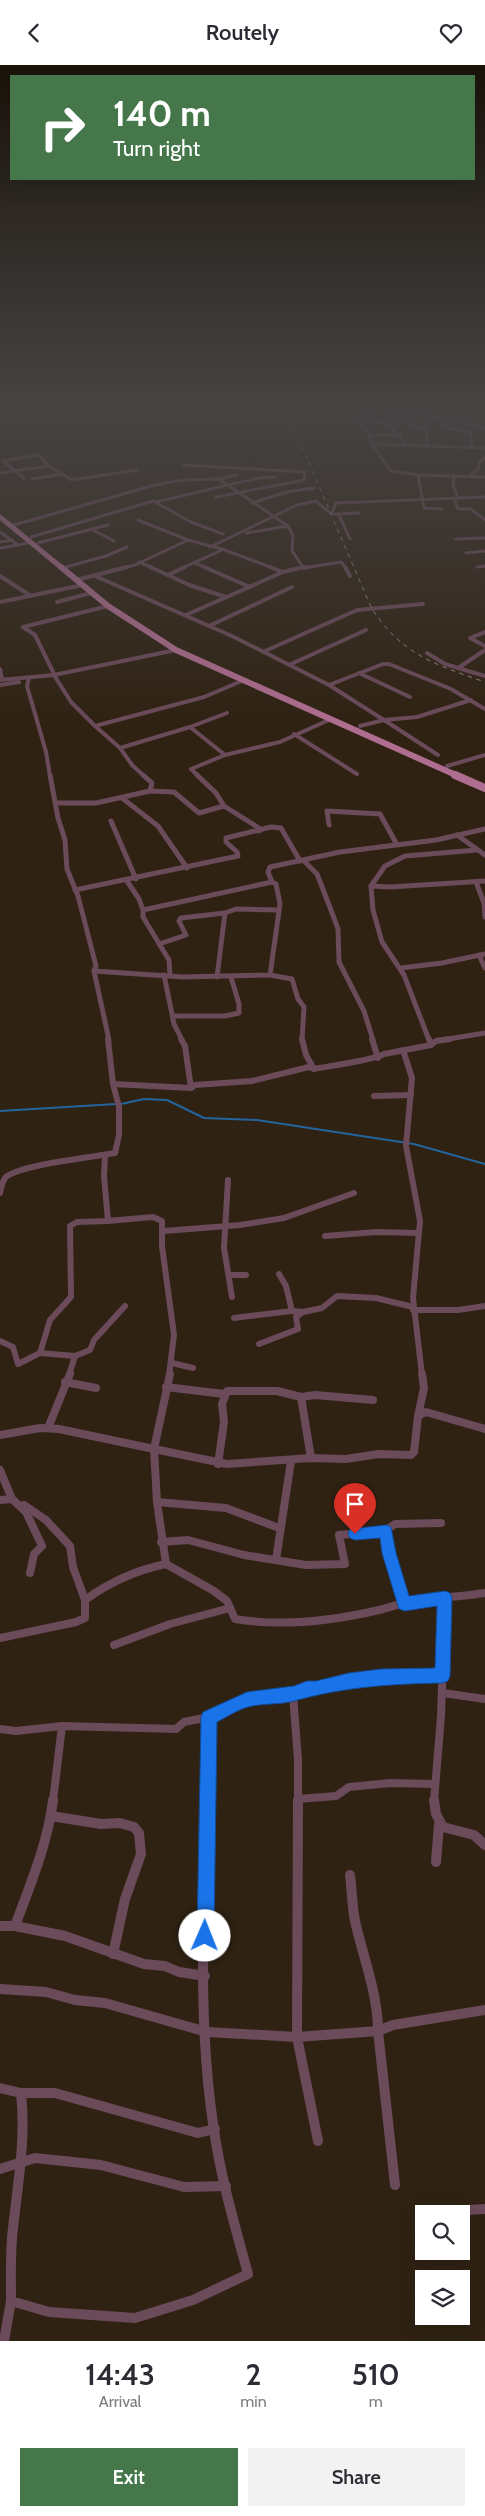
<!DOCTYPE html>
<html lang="en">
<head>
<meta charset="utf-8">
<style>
	:root { --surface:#fff; --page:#f2f2f3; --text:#2b2b33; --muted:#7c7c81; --accent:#45774a }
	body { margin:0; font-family:Cabin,sans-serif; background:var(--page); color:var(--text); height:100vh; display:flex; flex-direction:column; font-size:19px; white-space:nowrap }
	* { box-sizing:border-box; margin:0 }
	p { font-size:16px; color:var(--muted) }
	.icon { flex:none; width:28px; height:28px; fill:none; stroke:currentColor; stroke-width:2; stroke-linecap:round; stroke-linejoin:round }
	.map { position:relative; height:2276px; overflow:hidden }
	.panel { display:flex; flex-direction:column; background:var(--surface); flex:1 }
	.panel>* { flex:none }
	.top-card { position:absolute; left:10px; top:10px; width:465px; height:105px; border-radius:0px; box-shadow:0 5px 20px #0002; background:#45774a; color:#fff; overflow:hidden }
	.controls { position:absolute; left:415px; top:2140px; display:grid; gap:10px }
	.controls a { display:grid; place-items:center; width:55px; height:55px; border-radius:0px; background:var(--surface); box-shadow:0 5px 20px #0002; font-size:25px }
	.pin { position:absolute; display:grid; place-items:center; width:42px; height:42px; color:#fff; margin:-51px -21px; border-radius:50% 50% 50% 0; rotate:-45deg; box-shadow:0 0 5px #0007 }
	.pin .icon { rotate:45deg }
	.me { position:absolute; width:55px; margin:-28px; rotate:1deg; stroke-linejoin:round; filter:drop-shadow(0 0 4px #0008) }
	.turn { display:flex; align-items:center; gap:18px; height:105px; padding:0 20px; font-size:22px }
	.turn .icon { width:65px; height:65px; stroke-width:2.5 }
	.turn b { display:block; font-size:35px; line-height:42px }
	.eta { display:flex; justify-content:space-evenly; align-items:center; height:85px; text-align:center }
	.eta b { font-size:30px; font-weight:600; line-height:35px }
	.cta { display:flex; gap:10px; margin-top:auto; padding:10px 20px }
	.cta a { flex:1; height:58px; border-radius:0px; background:var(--accent); color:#fff; font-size:20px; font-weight:600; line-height:58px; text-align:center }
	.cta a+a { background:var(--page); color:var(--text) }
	header { display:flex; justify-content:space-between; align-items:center; height:65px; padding:0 20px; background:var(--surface); font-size:22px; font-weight:600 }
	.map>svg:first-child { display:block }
</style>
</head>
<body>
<header><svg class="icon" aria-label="back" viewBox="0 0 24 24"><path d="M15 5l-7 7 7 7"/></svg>Routely<svg class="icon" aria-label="heart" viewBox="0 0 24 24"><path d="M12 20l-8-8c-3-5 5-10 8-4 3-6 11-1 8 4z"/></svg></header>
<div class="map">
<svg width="485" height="2276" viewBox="0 0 485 2276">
	<rect width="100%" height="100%" fill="#2f2213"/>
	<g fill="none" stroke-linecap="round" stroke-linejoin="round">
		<g stroke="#23649d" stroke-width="2">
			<path d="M121,1039L144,1034L167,1035L204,1053L257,1055L414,1079L485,1099"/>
			<path d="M0,1046L116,1039"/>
		</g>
		<g stroke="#6b4a5a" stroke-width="3">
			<path d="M357,340C371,358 395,358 405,380"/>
			<path d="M325,341L372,340L485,363"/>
			<path d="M425,351L427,380"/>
			<path d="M444,354V362L471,368L472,383"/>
			<path d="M357,356L368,366L372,379L485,383"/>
			<path d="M361,359L401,355L414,362L426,363"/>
			<path d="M371,370H401"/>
			<path d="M372,379L391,406L418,410L424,443L442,444"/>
			<path d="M183,400L305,407L304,415L216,432"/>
			<path d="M0,408L49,401L72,415L137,405"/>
			<path d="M418,410L485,412"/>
			<path d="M454,410L453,420L458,433"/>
			<path d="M470,411L479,403V397L485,393"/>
			<path d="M24,413L3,396L38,390L49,401"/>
			<path d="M32,414L63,409"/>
			<path d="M219,414L237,410"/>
			<path d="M454,433L458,444H471L485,455"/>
			<path d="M156,437L258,413L275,412"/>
			<path d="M252,438L287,427L314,423"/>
			<path d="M332,448L336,438L485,432"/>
			<path d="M337,449L359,448"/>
			<path d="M138,455L188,475"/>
			<path d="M14,460L155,420L182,415L219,414L288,461L293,471L292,486L303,502L298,503"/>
			<path d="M91,464L114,476"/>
			<path d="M0,467L18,480L31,477"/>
			<path d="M246,468L288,461"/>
			<path d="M31,472L153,436L191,457L223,469"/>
			<path d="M456,474L485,473"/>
			<path d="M0,477L12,475"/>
			<path d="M38,478L108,460"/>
			<path d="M210,482L297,440L316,436L330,448L339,450L350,474"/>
			<path d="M0,483L18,480"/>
			<path d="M466,488L485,486"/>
			<path d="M139,497L153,503"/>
			<path d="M195,498L207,503"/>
			<path d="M66,502L106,491L127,482"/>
			<path d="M477,502L485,501"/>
			<path d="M122,503L135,500L188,475L222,484L273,503"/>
			<path d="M182,503L222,485"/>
			<path d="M303,503L341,497L346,503"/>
		</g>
		<g stroke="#6b4a5a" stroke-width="4">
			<path d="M150,502L168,510L185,502"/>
			<path d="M204,502L250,522"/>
			<path d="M270,502L283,507"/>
			<path d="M345,502L350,511"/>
			<path d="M303,503L309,502"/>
			<path d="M168,510L189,520L226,532"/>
			<path d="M0,511L31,531"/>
			<path d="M95,511L232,571L329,620"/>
			<path d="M80,514L127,502"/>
			<path d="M0,537L83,520"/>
			<path d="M57,537L91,528"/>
			<path d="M186,550L283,507L303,502"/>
			<path d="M209,561L292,522"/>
			<path d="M23,562L108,541"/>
			<path d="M23,562L35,570L54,609"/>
			<path d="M485,567L470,573L485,581"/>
			<path d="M265,586L357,545L423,539"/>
			<path d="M427,588L445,599L485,611"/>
			<path d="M291,599L366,565"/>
			<path d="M458,603L485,585"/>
			<path d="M0,604L2,614"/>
			<path d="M359,608L410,632"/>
			<path d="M54,610L71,637L95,661L204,632L244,615"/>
			<path d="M29,613L27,621L46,687L50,711"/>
			<path d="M0,615L54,610L176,585"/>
			<path d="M0,620L19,617"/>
			<path d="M384,655L329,620L383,599H389L451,624L485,644"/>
			<path d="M95,661L120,683L190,662L227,648"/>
			<path d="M360,661L384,655"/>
			<path d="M190,662L225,690L280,677L331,654"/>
			<path d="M294,669L357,709"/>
			<path d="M120,683L132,700L144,711"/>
			<path d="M438,690L384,655L417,652L471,635"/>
			<path d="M447,701L485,690"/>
			<path d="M198,711L191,704L225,690"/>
		</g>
		<g stroke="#6b4a5a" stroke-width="5">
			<path d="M50,710L58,753L65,775L67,804L78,831L96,901L94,906L183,912L270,910L280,839L276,819L272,817L268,807L270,802L340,787L436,775L485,764"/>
			<path d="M197,710L216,728L224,741L259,763V766"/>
			<path d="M150,726L174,727L199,748L224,741"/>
			<path d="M122,733L158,761L187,803"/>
			<path d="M56,738H96L150,726L152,718L143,710"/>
			<path d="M111,756L136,814"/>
			<path d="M329,760L327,746L380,749L396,778"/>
			<path d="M457,770L485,790"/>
			<path d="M304,796L317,809L331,845L338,864L339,897L364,946L373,975"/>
			<path d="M127,816L139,834L143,845"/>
			<path d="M476,817L484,838L485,852"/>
			<path d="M371,821L390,822L485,816"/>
			<path d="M75,825L238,791L237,787L226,777V773L271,762L281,763L300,796"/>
			<path d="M159,879L186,870L179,856L181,853L225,848L236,844L279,845"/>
			<path d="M479,890L485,903"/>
			<path d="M401,903L442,898L485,889"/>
			<path d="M94,906L109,975"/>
			<path d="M164,910L174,959L182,975"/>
			<path d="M170,910L169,895L143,852V845L272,817"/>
			<path d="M270,910L292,914L298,934L304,942L302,975"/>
			<path d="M217,912L225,848"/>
			<path d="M173,951H225L239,948V939L231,912"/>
			<path d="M429,975L404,910L382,877L373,845L371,821L385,801L405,791L477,785"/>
			<path d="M442,975L485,968"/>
		</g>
		<g stroke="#6b4a5a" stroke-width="6">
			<path d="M181,974L185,981L191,1023"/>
			<path d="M302,974L306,990L314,1004C329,1001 375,995 384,989L431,980L436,976L450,974"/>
			<path d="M372,974L378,993"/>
			<path d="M429,974L431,980"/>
			<path d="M403,985L412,1013L406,1081L420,1156L413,1233L422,1310"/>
			<path d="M113,1019L191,1023L195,1020L252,1016L309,1002L314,1004"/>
			<path d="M374,1031L411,1030"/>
			<path d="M228,1115L224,1183L232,1232"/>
			<path d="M0,1128C1,1124 2,1117 5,1113C16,1100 95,1092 115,1088L119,1070V1042L113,1019L108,974"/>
			<path d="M108,1156L153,1152L162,1156V1181L174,1270L169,1310"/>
			<path d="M164,1166L240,1160L284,1153L354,1128"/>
			<path d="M325,1171L377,1167L418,1168"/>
			<path d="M279,1209L286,1221L292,1246"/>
			<path d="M230,1210H246"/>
			<path d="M413,1245H458L485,1241"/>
			<path d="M234,1253L292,1246L303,1247"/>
			<path d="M0,1276L13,1282L18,1299L40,1288L75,1291"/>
			<path d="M259,1279L298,1264L296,1252L303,1247L322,1243L337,1231L376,1233L413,1242"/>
			<path d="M40,1288L50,1255L71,1232L70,1161L77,1157L108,1156L104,1111L105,1090"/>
			<path d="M172,1298L193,1303"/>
			<path d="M69,1310L75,1291L90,1285L94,1275L125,1241"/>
		</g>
		<g stroke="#6b4a5a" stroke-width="8">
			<path d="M170,1309L154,1384L227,1399L311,1393L346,1394L379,1389L411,1390L414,1387L418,1351"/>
			<path d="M422,1309L424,1323L418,1351L426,1347L485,1364"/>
			<path d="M65,1317L96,1323"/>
			<path d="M166,1322L224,1329"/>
			<path d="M301,1332L315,1330L373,1335"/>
			<path d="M48,1363L70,1309"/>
			<path d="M0,1370L40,1363L59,1364L154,1384L157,1437L166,1499"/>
			<path d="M218,1399L224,1357L222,1339L227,1326H277L301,1332L311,1393"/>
			<path d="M0,1405L12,1434L26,1447L42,1481L34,1489L30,1508"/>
			<path d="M0,1435L12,1434"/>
			<path d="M157,1437L226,1443L279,1463"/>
			<path d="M24,1440L46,1455L70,1481L73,1502L85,1535"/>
			<path d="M161,1477L188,1475L244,1490L306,1500L345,1499L339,1470L386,1466"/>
			<path d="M276,1495L291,1396"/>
			<path d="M405,1539L389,1491L386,1465L395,1459L441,1458"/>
			<path d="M0,1573L76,1557L85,1553V1535C110,1517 136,1505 166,1499L214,1526L227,1536L235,1554C283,1562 332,1556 379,1545C392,1542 404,1537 416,1535C439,1532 462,1532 485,1528"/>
			<path d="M114,1580L170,1559L230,1543"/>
			<path d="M443,1628L485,1634"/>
			<path d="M293,1629L298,1695V1736"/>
			<path d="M0,1664L16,1666L62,1661L176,1664L184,1657L209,1652L247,1635L293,1629L307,1623L381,1612L442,1611"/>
			<path d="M298,1734L336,1731L349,1722L390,1718L435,1719"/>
			<path d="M53,1736L62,1661"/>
			<path d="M207,1736L209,1652"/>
			<path d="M434,1736L441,1651L445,1533"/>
		</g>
		<g stroke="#6b4a5a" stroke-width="10">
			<path d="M298,1735L297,1972L318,2076"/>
			<path d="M434,1735L436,1749L443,1762L474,1770L485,1780"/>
			<path d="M51,1751L101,1759L120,1758L134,1762L139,1768L141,1789L125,1834L113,1889"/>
			<path d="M436,1797L439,1759"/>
			<path d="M350,1810C352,1825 352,1841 355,1856C363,1892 378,1929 378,1966L393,1960L485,1945"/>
			<path d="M0,1861H15C30,1820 48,1778 53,1735"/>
			<path d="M15,1861L65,1871L144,1899L165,1901L179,1907L205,1911"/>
			<path d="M0,1924L46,1927L75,1935L105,1938L207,1967L297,1972L378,1966L395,2120"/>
			<path d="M0,2023L21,2028C26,2074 18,2117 13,2163C10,2187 11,2211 11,2236L49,2247L135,2253L193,2235L248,2209C235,2161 221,2114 214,2065C197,1956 204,1844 207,1735"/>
			<path d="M21,2028H55L198,2068L215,2064"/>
			<path d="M0,2104L35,2093L101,2100L184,2122L226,2121"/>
			<path d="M468,2145L485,2144"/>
			<path d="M4,2276L11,2236"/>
		</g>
		<path stroke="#af6d8f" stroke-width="5" d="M0,452L62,503"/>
		<path stroke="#af6d8f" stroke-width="6" d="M61,502L108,541L176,585L458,711"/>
		<path stroke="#af6d8f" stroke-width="8" d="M455,710L485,723"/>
		<path stroke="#958b7f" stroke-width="1" stroke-dasharray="4.5 4.5" stroke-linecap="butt" d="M247,339L280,353L296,368L371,542C400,589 436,600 485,617"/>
	</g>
	<linearGradient id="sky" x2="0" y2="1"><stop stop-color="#1a130a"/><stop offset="0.52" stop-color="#474444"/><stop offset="1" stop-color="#474444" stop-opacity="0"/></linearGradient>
	<rect width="485" height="658" fill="url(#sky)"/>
	<path fill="#1a73e8" stroke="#114b97" d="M386,1460L391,1462L396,1488L409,1531L445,1526L450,1528L452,1533L450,1611L448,1616L442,1618C390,1619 344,1622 294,1636C279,1640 263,1638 248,1642C237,1645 227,1652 217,1657L214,1871L211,1877L205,1880L199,1877L197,1871L201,1652L203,1647L247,1627L294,1621L307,1616H316L349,1608L381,1604L435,1603L437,1541L405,1546L399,1544L382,1488L380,1473L355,1475L350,1473L348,1469L350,1464Z"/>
</svg>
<div class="controls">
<a><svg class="icon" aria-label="search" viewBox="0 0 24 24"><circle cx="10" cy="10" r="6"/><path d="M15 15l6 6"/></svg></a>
<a><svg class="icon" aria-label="layers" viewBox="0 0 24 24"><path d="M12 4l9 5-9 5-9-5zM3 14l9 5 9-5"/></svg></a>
</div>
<div class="pin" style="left:355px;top:1469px;background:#d93025"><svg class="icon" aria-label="arrive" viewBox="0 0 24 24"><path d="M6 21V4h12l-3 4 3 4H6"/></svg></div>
<svg class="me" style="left:205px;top:1871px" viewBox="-20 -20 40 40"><circle r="19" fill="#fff"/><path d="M0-13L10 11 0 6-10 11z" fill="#1a73e8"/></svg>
<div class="top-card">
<div class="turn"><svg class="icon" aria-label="right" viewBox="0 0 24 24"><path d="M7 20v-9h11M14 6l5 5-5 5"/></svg><div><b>140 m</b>Turn right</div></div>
</div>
</div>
<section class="panel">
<div class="eta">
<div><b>14:43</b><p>Arrival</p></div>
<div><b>2</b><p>min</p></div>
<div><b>510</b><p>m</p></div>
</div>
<div class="cta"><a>Exit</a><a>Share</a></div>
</section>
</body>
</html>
